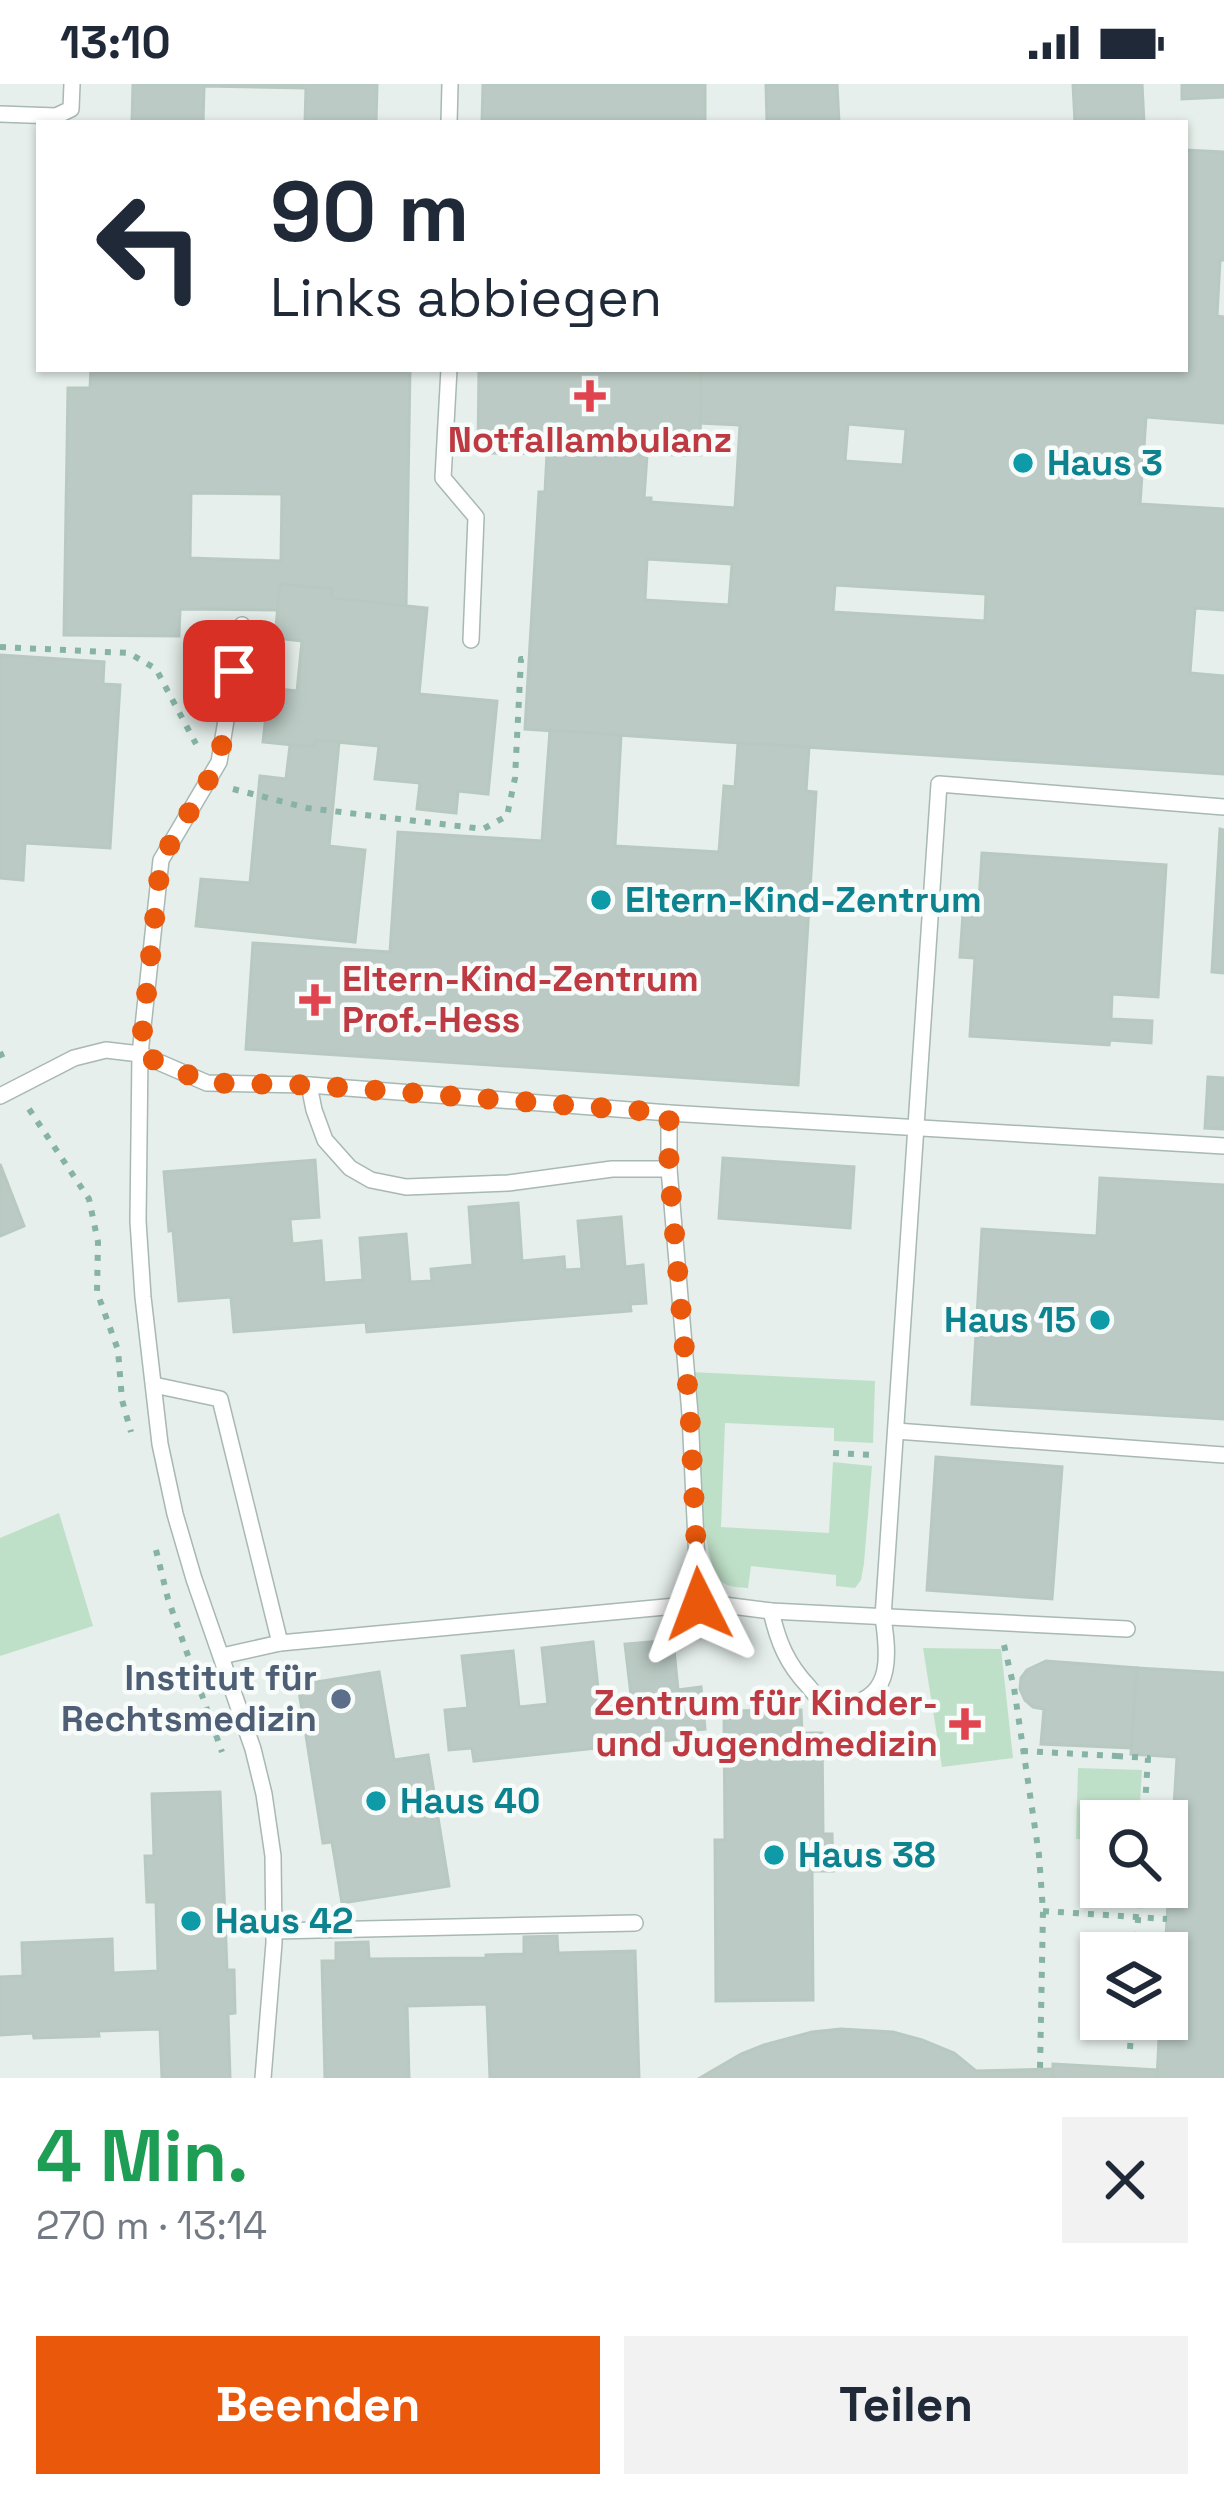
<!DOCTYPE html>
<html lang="de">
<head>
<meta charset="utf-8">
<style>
	:root { --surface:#fff; --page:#f2f2f3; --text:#1f2937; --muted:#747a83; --accent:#ea580c }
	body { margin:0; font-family:"Space Grotesk",sans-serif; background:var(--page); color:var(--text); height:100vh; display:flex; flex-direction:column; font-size:45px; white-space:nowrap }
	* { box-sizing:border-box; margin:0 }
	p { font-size:39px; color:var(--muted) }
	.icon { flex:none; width:66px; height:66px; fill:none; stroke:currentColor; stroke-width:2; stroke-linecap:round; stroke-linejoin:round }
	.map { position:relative; height:1994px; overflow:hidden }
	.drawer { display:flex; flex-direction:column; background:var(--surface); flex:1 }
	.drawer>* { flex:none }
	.hud { position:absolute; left:36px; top:36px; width:1152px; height:252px; border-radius:0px; box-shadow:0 3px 9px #0004; background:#fff; color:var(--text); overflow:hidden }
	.fabs { position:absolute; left:1080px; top:1716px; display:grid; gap:24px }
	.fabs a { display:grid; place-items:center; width:108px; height:108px; border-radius:0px; background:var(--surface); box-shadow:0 3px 9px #0004; font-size:60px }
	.pin { position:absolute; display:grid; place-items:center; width:102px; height:102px; color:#fff; margin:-51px; border-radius:24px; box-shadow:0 6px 18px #0006 }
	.me { position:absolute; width:132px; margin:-66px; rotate:357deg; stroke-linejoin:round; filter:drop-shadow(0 0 9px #0008) }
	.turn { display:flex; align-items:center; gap:42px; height:252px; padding:0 36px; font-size:54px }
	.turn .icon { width:156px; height:156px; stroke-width:2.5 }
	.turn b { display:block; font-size:84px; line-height:102px }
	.round { display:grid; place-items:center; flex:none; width:126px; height:126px; border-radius:0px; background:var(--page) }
	.head { display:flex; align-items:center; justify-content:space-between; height:204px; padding:0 36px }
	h1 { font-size:72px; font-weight:700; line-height:90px; color:#1e9e55 }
	.cta { display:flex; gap:24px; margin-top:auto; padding:24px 36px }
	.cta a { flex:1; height:138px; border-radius:0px; background:var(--accent); color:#fff; font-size:48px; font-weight:700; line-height:138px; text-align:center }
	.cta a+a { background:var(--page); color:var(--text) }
	.status { display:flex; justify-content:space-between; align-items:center; height:84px; padding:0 60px; background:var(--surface); direction:ltr }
	.status svg { height:33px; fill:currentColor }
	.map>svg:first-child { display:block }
</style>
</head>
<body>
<div class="status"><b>13:10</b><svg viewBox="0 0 49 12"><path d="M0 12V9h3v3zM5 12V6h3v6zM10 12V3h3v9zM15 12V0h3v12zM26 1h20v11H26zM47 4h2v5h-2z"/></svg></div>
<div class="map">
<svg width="1224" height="1994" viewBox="0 0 1224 1994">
	<rect width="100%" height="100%" fill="#e6efeb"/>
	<g fill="#bfe0c8">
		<path d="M690,1288L875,1297L873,1359L834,1357V1344L725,1339L721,1443L829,1449L833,1378L872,1382L864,1479L861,1496L855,1504L836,1502V1491L751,1482L748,1504C739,1503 728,1504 721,1497C699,1477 694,1324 690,1288Z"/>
		<path d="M59,1429L93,1542L0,1572V1454Z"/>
		<path d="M923,1564L1001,1565L1013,1674L942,1683Z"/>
		<path d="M1078,1684L1142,1686L1139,1737H1101V1756L1076,1755Z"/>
	</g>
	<g fill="#bbcac4" stroke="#b8c9c2" stroke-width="3" fill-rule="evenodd">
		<path d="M133,0H377L376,39H305L306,4L204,2L203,39H132Z"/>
		<path d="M483,0H705V39H482Z"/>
		<path d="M766,0H837L839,39H767Z"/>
		<path d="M1073,0H1142L1144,39H1075Z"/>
		<path d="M1182,0H1224V13L1182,15Z"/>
		<path d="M1185,66L1224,68V176H1220L1217,232L1224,233V339L1146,333L1140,420L1224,425V526L1195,524L1190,589L1224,592V690L525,645L539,408H545L547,369L647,371L644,414H651V418L735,424L740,341L700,339L701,285H1185ZM848,340L906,345L903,381L845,377ZM647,475L732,480L729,521L645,516ZM835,501L986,510L985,537L833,528Z"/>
		<path d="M91,285H410L406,522L331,514L332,505L280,500L278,526L180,525L179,552L64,551L68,304H90ZM191,409L282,410L281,477L190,474Z"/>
		<path d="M479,285H701L700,371L478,369Z"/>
		<path d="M280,500L332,505L331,514L427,524L419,610L497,617L488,710L458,707L456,729L417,725L420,699L375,695L379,662L315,656L314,663L263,658L269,604L297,607L302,557L275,554Z"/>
		<path d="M0,571L104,578L103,600L120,601L110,764L25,759L23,796L0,794Z"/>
		<path d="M550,646L621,651L615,762L719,768L724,702L735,703L738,659L809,663L806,707L816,708L798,1001L246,965L253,859L390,868L398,748L542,757Z"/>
		<path d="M315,656L339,658L329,762L365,766L355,858L196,842L201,795L250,799L260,692L286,695L290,661L314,663Z"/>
		<path d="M1220,745L1224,746V889L1212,888Z"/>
		<path d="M982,769L1166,781L1158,913L1112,910L1111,935L1152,937L1151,959L1110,956L1109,961L970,952L975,874L960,873L964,816L979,817Z"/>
		<path d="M1208,993L1224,994V1045L1205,1044Z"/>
		<path d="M723,1074L854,1083L850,1144L719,1134Z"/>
		<path d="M315,1076L319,1133L290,1135L292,1160L321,1157L324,1199L363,1196L360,1154L406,1150L410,1198L432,1197L431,1185L473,1181L469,1123L518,1119L522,1177L564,1173L565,1186L582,1185L578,1137L621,1133L625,1183L643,1181L646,1219L630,1220L631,1227L367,1248L366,1238L234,1248L231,1213L179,1217L173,1146L169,1147L164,1088Z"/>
		<path d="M0,1080L24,1142L0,1152Z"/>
		<path d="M1100,1094L1224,1101V1335L972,1320L982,1145L1097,1152Z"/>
		<path d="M936,1373L1062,1383L1052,1515L927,1506Z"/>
		<path d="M673,1556L678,1606L701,1603L705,1645L679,1647L681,1655L474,1677L472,1664L449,1666L445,1626L468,1624L462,1572L513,1567L519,1623L548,1620L542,1564L593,1558L599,1614L631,1611L625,1560Z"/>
		<path d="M1046,1577L1137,1584L1131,1664L1041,1660L1044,1625L1033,1623L1025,1616L1020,1605L1021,1594L1027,1586Z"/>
		<path d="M1137,1584L1224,1589V1994H1157L1160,1935H1167V1869H1165L1177,1673L1131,1670Z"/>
		<path d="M379,1588L394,1676L428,1671L449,1802L342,1819L332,1758L323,1759L298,1601Z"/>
		<path d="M801,1626L802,1649H822L823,1750H832L833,1787H812L813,1916L716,1917L715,1756H725L724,1627Z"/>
		<path d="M220,1708L227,1886H234L235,1929L228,1930L230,1994H162L160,1945L98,1947L99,1952L34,1954L33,1949L0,1951V1893L23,1892L22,1859L112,1855L113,1889L158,1887L156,1818H147L145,1772H154L152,1710Z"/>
		<path d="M557,1852L558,1869L635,1867L639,1994H490L487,1920L407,1922L409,1994H325L322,1877H336V1859L368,1858L369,1875L486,1874V1871L524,1870V1853Z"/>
		<path d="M841,1945L893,1948L922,1956L954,1969L976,1987L1053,1985V1994H700L741,1970L764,1961L812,1948Z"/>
		<path d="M1053,1980L1157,1986V1994H1053Z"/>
	</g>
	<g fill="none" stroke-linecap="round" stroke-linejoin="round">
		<g stroke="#a8b8b2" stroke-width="18">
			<g id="service">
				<path d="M0,30L56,32L71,25L72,0"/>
				<path d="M449,39L450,0"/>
				<path d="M449,285L443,394L476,433L471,556"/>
				<path d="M242,541L219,678L161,776L140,970L138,1137L143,1213L160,1360L175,1430L194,1495L253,1665L264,1710L273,1772L274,1859L263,1994"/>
				<path d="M309,1001L314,1026L325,1056L350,1084L371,1096L406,1103L508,1099L612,1085H669"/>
				<path d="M0,1012L74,974L106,966L140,970L207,999L309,1001L669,1029L1224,1062"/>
				<path d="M669,1029V1085L690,1330L699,1520"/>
				<path d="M154,1301L220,1315L280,1559"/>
				<path d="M896,1347L1224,1371"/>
				<path d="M771,1527C778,1558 787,1580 809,1603C813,1608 817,1614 822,1617C829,1621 843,1622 850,1620C894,1612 888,1567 883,1533L939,700L1224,723"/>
				<path d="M222,1572L280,1559L708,1519L771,1527L1127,1545"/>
				<path d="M274,1847L635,1839"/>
			</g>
		</g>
		<g stroke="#86b3a5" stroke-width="6" stroke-dasharray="6 9" stroke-linecap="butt">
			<path d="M0,563L129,569L156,585L196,660"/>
			<path d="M233,705L307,724L483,745L507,732L515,694L521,575H529"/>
			<path d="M0,968L6,981"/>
			<path d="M29,1025L89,1115L98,1158L97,1208L118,1266L122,1316L131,1348"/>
			<path d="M833,1369L872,1371"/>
			<path d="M156,1466L168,1515L222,1668"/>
			<path d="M1004,1561L1014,1604L1039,1771L1043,1827L1040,1985"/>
			<path d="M1022,1667L1117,1672L1118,1664"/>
			<path d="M1117,1672L1148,1674L1144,1737"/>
			<path d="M1043,1827L1167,1835"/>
			<path d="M1136,1869L1140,1803"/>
			<path d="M1130,1965L1132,1935"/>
		</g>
		<use href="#service" stroke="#fff" stroke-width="15"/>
	</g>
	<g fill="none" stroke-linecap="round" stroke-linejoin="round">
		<path stroke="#ea580c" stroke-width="21" stroke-dasharray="0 37.8" d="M234,587L219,678L161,776L140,970L207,999L309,1001L669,1029V1085L690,1330L699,1520"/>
	</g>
	<g fill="#e0444e" stroke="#f7fbf9" stroke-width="4.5">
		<path d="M584 294h12v12h12v12h-12v12h-12v-12h-12v-12h12z"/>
		<path d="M309 898h12v12h12v12h-12v12h-12v-12h-12v-12h12z"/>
		<path d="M959 1622h12v12h12v12h-12v12h-12v-12h-12v-12h12z"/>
	</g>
	<g fill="#0f9aa8" stroke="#f7fbf9" stroke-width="4.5">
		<circle cx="1023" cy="379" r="12"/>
		<circle cx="601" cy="816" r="12"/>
		<circle cx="1100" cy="1236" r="12"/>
		<circle cx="376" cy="1717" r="12"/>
		<circle cx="774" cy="1771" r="12"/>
		<circle cx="191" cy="1837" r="12"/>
	</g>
	<circle fill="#5c6f8a" stroke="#f7fbf9" stroke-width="4.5" cx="341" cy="1615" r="12"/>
	<g text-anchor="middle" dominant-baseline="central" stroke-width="9" stroke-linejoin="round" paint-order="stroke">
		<g font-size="36" font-weight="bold" fill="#be3a42" stroke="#f7fbf9">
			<text x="590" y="356">Notfallambulanz</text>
			<text x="342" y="895" text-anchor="start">Eltern-Kind-Zentrum<tspan x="342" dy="41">Prof.-Hess</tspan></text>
			<text x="938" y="1619" text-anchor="end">Zentrum für Kinder-<tspan x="938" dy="41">und Jugendmedizin</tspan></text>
		</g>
		<g font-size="36" font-weight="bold" fill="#0d838f" stroke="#f7fbf9" text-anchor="start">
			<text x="1047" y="379">Haus 3</text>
			<text x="625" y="816">Eltern-Kind-Zentrum</text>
			<text x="1076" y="1236" text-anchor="end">Haus 15</text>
			<text x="400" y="1717">Haus 40</text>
			<text x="798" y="1771">Haus 38</text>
			<text x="215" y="1837">Haus 42</text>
		</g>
		<g font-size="36" font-weight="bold" fill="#4e5e75" stroke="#f7fbf9" text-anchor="end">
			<text x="317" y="1594">Institut für<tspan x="317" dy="41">Rechtsmedizin</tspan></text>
		</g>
	</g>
</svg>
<div class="fabs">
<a><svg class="icon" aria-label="search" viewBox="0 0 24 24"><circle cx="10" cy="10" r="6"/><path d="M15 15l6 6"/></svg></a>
<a><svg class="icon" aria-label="layers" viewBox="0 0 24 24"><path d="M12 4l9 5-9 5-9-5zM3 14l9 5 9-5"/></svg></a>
</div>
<div class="pin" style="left:234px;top:587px;background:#d93025"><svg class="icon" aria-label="arrive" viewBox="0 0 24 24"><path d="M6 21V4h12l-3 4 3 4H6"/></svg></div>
<svg class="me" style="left:699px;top:1520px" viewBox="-20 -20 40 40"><path d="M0-17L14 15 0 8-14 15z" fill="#ea580c" stroke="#fff" stroke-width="4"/></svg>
<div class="hud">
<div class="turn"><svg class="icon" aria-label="left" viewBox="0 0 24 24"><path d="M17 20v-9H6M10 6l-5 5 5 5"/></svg><div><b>90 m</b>Links abbiegen</div></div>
</div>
</div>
<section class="drawer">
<div class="head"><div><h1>4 Min.</h1><p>270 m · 13:14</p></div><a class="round"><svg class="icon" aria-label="close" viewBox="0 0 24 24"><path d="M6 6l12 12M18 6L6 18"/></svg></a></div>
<div class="cta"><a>Beenden</a><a>Teilen</a></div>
</section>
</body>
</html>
